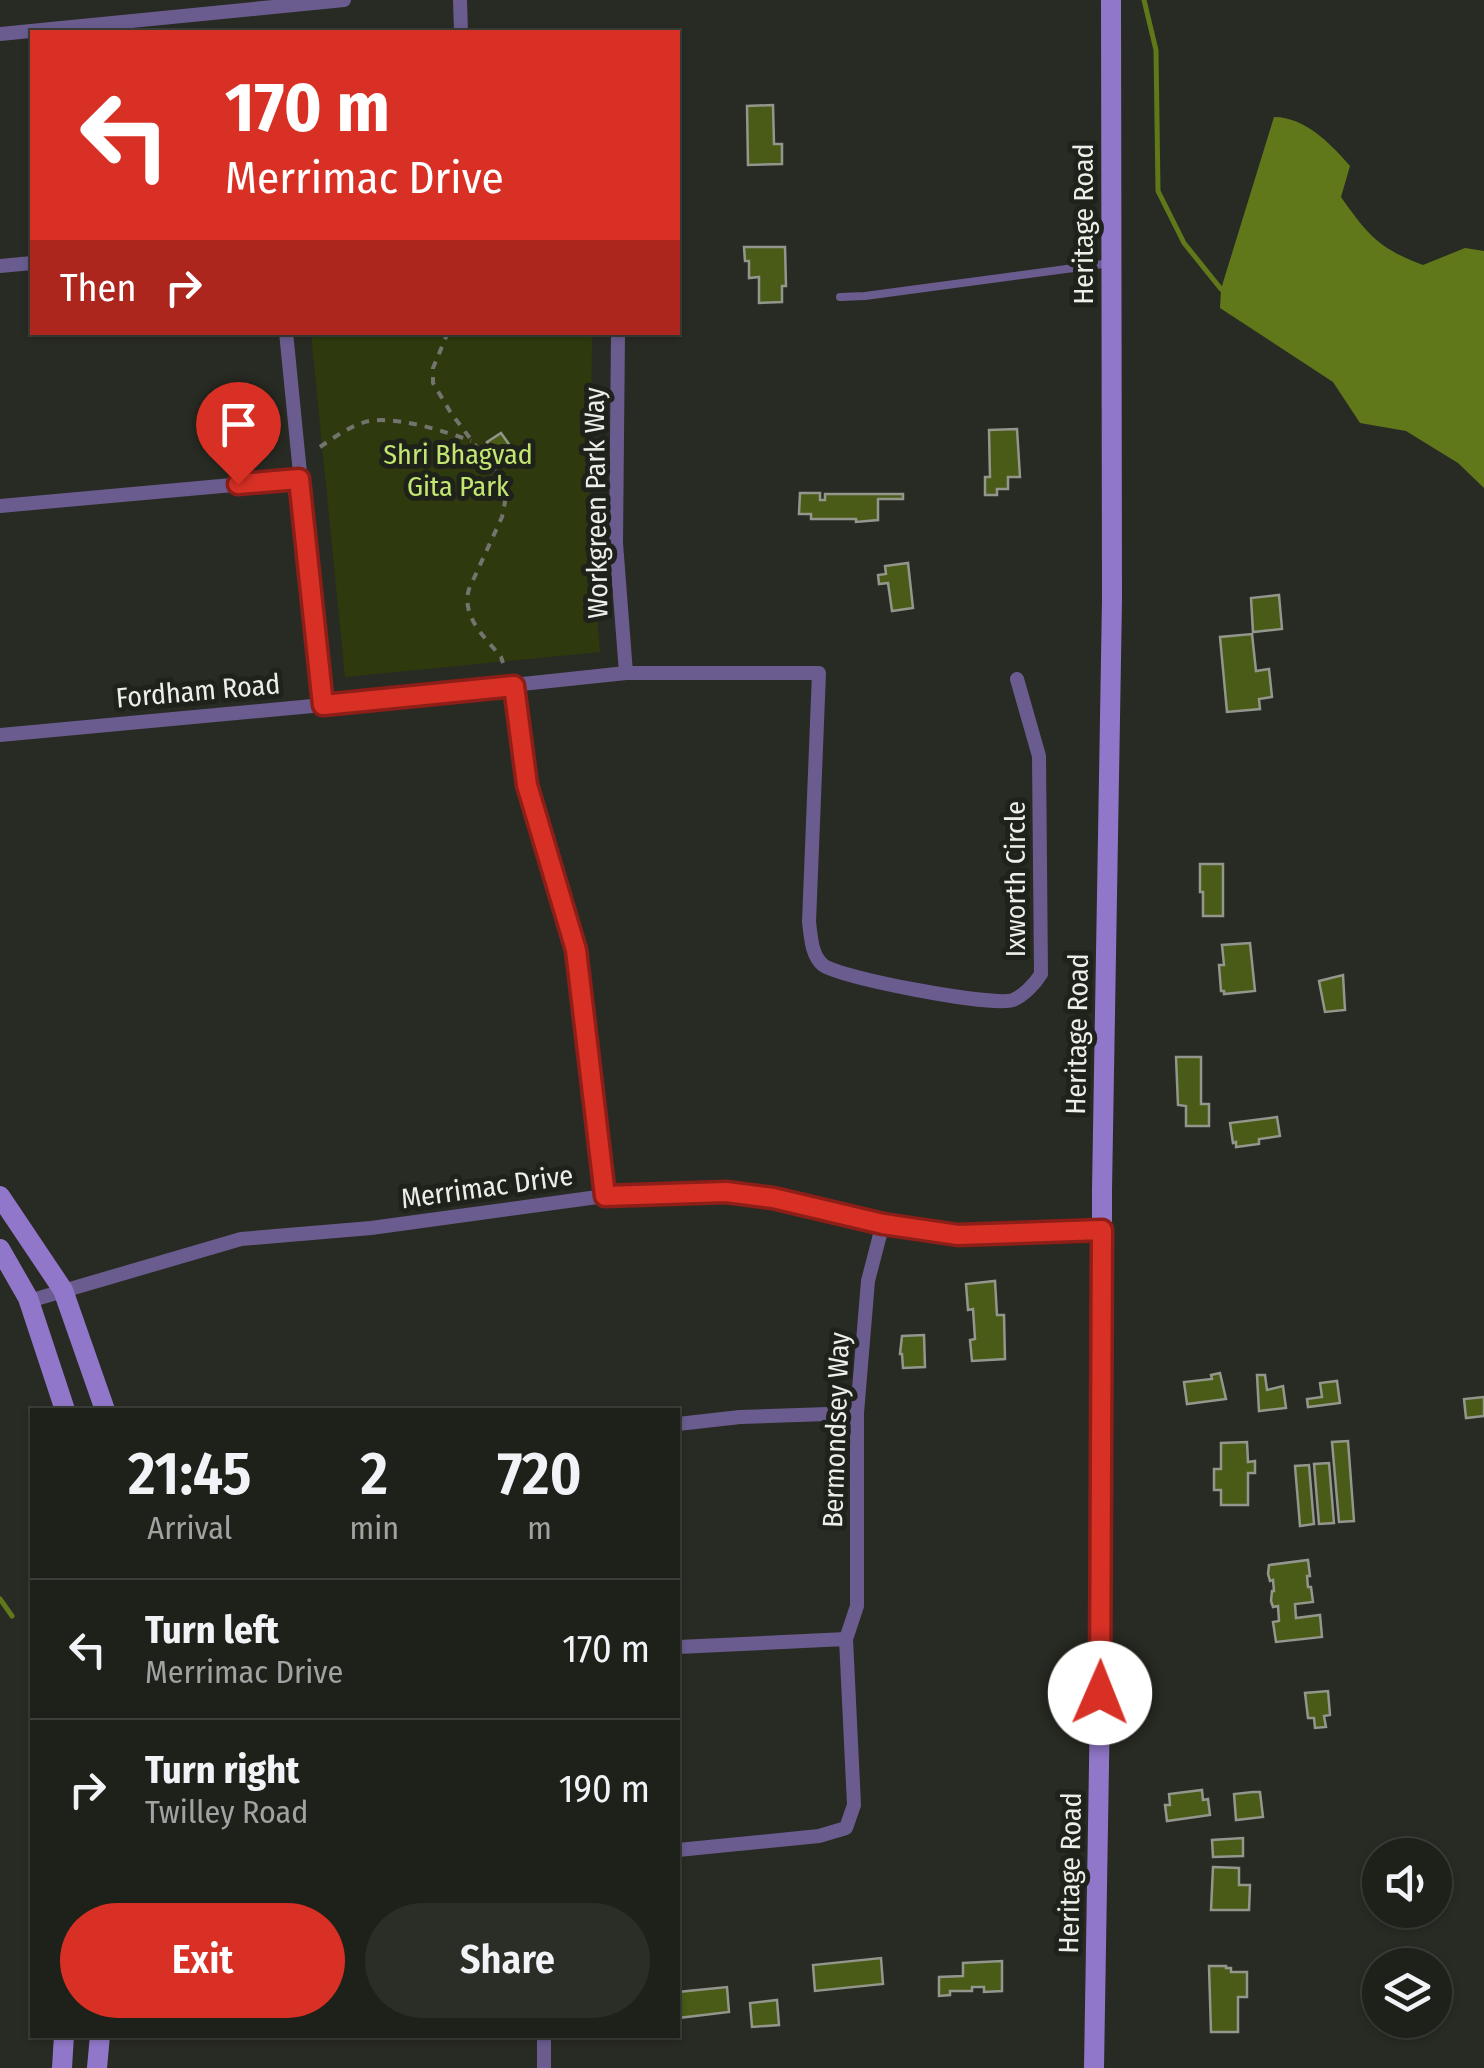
<!DOCTYPE html>
<html lang="en">
<head>
<meta charset="utf-8">
<style>
	:root { --surface:#1e201a; --page:#2b2d27; --text:#f1f3f6; --muted:#a1a3a2; --line:#3c3e39; --accent:#d93025 }
	body { margin:0; font-family:"Fira Sans Condensed",sans-serif; background:var(--page); color:var(--text); height:100vh; display:flex; flex-direction:column; font-size:38px; white-space:nowrap }
	* { box-sizing:border-box; margin:0 }
	p { font-size:32px; color:var(--muted) }
	.icon { flex:none; width:55px; height:55px; fill:none; stroke:currentColor; stroke-width:2; stroke-linecap:round; stroke-linejoin:round }
	.map { position:relative; flex:1; overflow:hidden }
	.sheet { position:absolute; left:30px; top:1408px; width:650px; height:630px; display:flex; flex-direction:column; background:var(--surface); border-radius:0px; box-shadow:0 2px 8px #0004,0 0 0 2px var(--line) }
	.sheet>* { flex:none }
	.guide { position:absolute; left:30px; top:30px; width:650px; height:305px; border-radius:0px; box-shadow:0 2px 8px #0004,0 0 0 2px var(--line); background:#d93025; color:#fff; overflow:hidden }
	.buttons { position:absolute; left:1362px; top:1838px; display:grid; gap:20px }
	.buttons a { display:grid; place-items:center; width:90px; height:90px; border-radius:50%; background:var(--surface); box-shadow:0 2px 8px #0004,0 0 0 2px var(--line); font-size:50px }
	.pin { position:absolute; display:grid; place-items:center; width:85px; height:85px; color:#fff; margin:-102px -42px; border-radius:50% 50% 50% 0; rotate:-45deg; box-shadow:0 0 10px #0007 }
	.pin .icon { rotate:45deg }
	.me { position:absolute; width:110px; margin:-55px; rotate:1deg; stroke-linejoin:round; filter:drop-shadow(0 0 8px #0008) }
	.turn { display:flex; align-items:center; gap:35px; height:210px; padding:0 30px; font-size:45px }
	.turn .icon { width:130px; height:130px; stroke-width:2.5 }
	.turn b { display:block; font-size:70px; line-height:85px }
	.then { display:flex; align-items:center; height:95px; padding:0 30px; background:#0003; gap:20px; font-size:38px }
	.eta { display:flex; justify-content:space-evenly; align-items:center; height:170px; text-align:center }
	.eta b { font-size:60px; font-weight:600; line-height:70px }
	.button { display:flex; gap:20px; margin-top:auto; padding:20px 30px }
	.button a { flex:1; height:115px; border-radius:60px; background:var(--accent); color:#fff; font-size:40px; font-weight:600; line-height:115px; text-align:center }
	.button a+a { background:var(--page); color:var(--text) }
	ul { padding:0; list-style:none }
	li { display:flex; align-items:center; gap:30px; height:140px; padding:0 30px; border-top:2px solid var(--line) }
	li div { flex:1 }
	li b { display:block; font-size:38px }
	li em { font-style:normal }
	.map>svg:first-child { display:block }
</style>
</head>
<body>
<div class="map">
<svg width="1484" height="2068" viewBox="0 0 1484 2068">
	<rect width="100%" height="100%" fill="#282b23"/>
	<path fill="#2e3a0e" d="M311,333H592L590,537L600,652L345,677Z"/>
	<path fill="#60781a" d="M1274,117C1305,117 1331,144 1350,166L1341,197C1368,235 1378,248 1423,265L1465,248L1484,251V488L1458,463L1406,431L1360,423L1333,382L1220,308L1221,289Z"/>
	<g fill="none" stroke-linecap="round" stroke-linejoin="round">
		<g stroke="#60781a" stroke-width="5">
			<path d="M1144,0L1156,50L1158,191L1184,243L1221,289"/>
			<path d="M0,1599L12,1616"/>
		</g>
	</g>
	<g fill="#495b16" stroke="#92968c" stroke-width="2.5">
		<path d="M773,105L774,144H782V164L748,165L747,106Z"/>
		<path d="M744,247H785L786,286H782V302L759,303V277L749,278V261H745Z"/>
		<path d="M1017,429L1020,477H1008V489H997V495H985V477H990L989,430Z"/>
		<path d="M501,433L516,454L503,464L487,442Z"/>
		<path d="M800,493H820V500H825V494H903V499H878V520L856,522V519H811V514H799Z"/>
		<path d="M908,563L913,608L892,611L888,583L879,584L878,575L886,574L885,566Z"/>
		<path d="M1279,595L1282,629L1253,632L1251,598Z"/>
		<path d="M1252,634L1256,671L1269,669L1272,697L1259,699L1260,709L1227,712L1220,637Z"/>
		<path d="M1200,864H1223V916H1203V892H1200Z"/>
		<path d="M1250,943L1255,991L1224,994V991H1221L1219,965H1224L1222,945Z"/>
		<path d="M1343,975L1345,1010L1325,1012L1319,981Z"/>
		<path d="M1176,1057H1201V1104H1209V1126H1186V1106L1178,1105Z"/>
		<path d="M1277,1117L1280,1136L1259,1139V1144L1236,1147V1142L1233,1143L1230,1123Z"/>
		<path d="M995,1281L997,1315H1004L1005,1359L972,1361L970,1340L975,1339L973,1309L968,1310L966,1284Z"/>
		<path d="M924,1335L925,1367L903,1368L902,1354H900L902,1336Z"/>
		<path d="M1220,1373L1226,1399L1187,1404L1184,1382L1212,1379L1211,1375Z"/>
		<path d="M1257,1375H1265L1267,1390L1283,1386L1286,1408L1259,1411Z"/>
		<path d="M1337,1381L1340,1403L1308,1407L1307,1399L1322,1397L1320,1383Z"/>
		<path d="M1484,1397V1416L1466,1418L1464,1399Z"/>
		<path d="M1348,1441L1354,1521L1339,1522L1332,1442Z"/>
		<path d="M1247,1442L1248,1462L1255,1461V1473H1248V1505H1221V1490H1214V1469H1221V1443Z"/>
		<path d="M1329,1463L1334,1523L1319,1524L1314,1464Z"/>
		<path d="M1309,1465L1314,1524L1300,1526L1295,1466Z"/>
		<path d="M1308,1560L1310,1576H1307L1308,1587H1311L1313,1602L1295,1604L1296,1618L1320,1615L1322,1637L1276,1642L1273,1622L1279,1621L1278,1606L1273,1607L1271,1601L1272,1591H1274L1273,1580L1270,1581L1268,1574L1269,1565Z"/>
		<path d="M1328,1691L1330,1715L1324,1716L1326,1727L1315,1728L1314,1718H1308L1305,1693Z"/>
		<path d="M1202,1790L1203,1800L1208,1799L1210,1815L1167,1821L1165,1805H1170L1169,1794Z"/>
		<path d="M1253,1792H1260L1263,1817L1236,1820L1234,1794Z"/>
		<path d="M1243,1838V1856L1213,1857L1212,1840Z"/>
		<path d="M1213,1867L1239,1868V1885H1250L1249,1910H1211Z"/>
		<path d="M881,1958L883,1984L815,1991L813,1965Z"/>
		<path d="M1002,1961V1991L984,1992V1987H972V1991H950V1995L939,1996V1977L963,1976V1963Z"/>
		<path d="M1209,1966H1226V1968H1231V1972H1247V1997H1238V2032H1211Z"/>
		<path d="M727,1987L729,2012L678,2018V1992Z"/>
		<path d="M777,2000L779,2025L752,2027L750,2003Z"/>
	</g>
	<g fill="none" stroke-linecap="round" stroke-linejoin="round">
		<g stroke="#72746d" stroke-width="4" stroke-dasharray="8 8" stroke-linecap="butt">
			<path d="M448,332L433,368V383L451,413L500,478L506,497L502,517L469,589C461,617 485,637 501,657L503,663"/>
			<path d="M320,447C333,438 347,428 362,423C388,413 445,431 471,441"/>
		</g>
		<path stroke="#6b5c8f" stroke-width="8" d="M840,297L865,296L1111,263"/>
		<g stroke="#6b5c8f" stroke-width="14">
			<path d="M460,0L461,32"/>
			<path d="M0,34L344,0"/>
			<path d="M0,266L32,263"/>
			<path d="M286,332L323,705"/>
			<path d="M618,332L616,543L626,673"/>
			<path d="M0,506L299,479"/>
			<path d="M515,686L527,785L576,950L605,1196"/>
			<path d="M0,735L323,705L626,673H819L809,922C811,936 811,955 823,965C840,978 993,1007 1013,1000C1023,996 1035,984 1041,974L1039,756L1017,679"/>
			<path d="M29,1301L241,1239L371,1228L605,1196L726,1192L773,1198L883,1223L959,1235L1102,1230"/>
			<path d="M678,1424L740,1417L857,1413"/>
			<path d="M846,1639L857,1606V1413L868,1281L883,1223"/>
			<path d="M678,1647L846,1639L854,1805L846,1828L819,1836L678,1850"/>
			<path d="M544,2068V2035"/>
		</g>
		<g stroke="#9177c9" stroke-width="20">
			<path d="M0,1196L63,1290L105,1410"/>
			<path d="M0,1249L28,1298L65,1410"/>
			<path d="M62,2068L64,2035"/>
			<path d="M97,2068L100,2035"/>
			<path d="M1094,2068L1102,1583V1190L1112,600L1111,0"/>
		</g>
	</g>
	<g fill="none" stroke-linecap="round" stroke-linejoin="round">
		<g stroke="#8d1f18" stroke-width="25">
			<path id="route" d="M238,484L299,479L323,705L514,686L527,785L576,950L605,1196L726,1192L773,1198L883,1224L958,1235L1102,1230L1100,1693"/>
		</g>
		<use href="#route" stroke="#d93025" stroke-width="18"/>
	</g>
	<g text-anchor="middle" dominant-baseline="central" stroke-width="10" stroke-linejoin="round" paint-order="stroke">
		<g font-size="28" fill="#eceee9" stroke="#1f221a">
			<text transform="translate(1083 224) rotate(-90)">Heritage Road</text>
			<text transform="translate(596 503) rotate(-91)">Workgreen Park Way</text>
			<text transform="translate(198 691) rotate(-5)">Fordham Road</text>
			<text transform="translate(1015 879) rotate(-90)">Ixworth Circle</text>
			<text transform="translate(1077 1034) rotate(-89)">Heritage Road</text>
			<text transform="translate(487 1187) rotate(-8)">Merrimac Drive</text>
			<text transform="translate(836 1430) rotate(-88)">Bermondsey Way</text>
			<text transform="translate(1070 1873) rotate(-89)">Heritage Road</text>
		</g>
		<g font-size="28" fill="#c2e671" stroke="#1f221a">
			<text x="458" y="454">Shri Bhagvad<tspan x="458" dy="32">Gita Park</tspan></text>
		</g>
	</g>
</svg>
<div class="buttons">
<a><svg class="icon" aria-label="sound" viewBox="0 0 24 24"><path d="M4 9h4l5-4v14l-5-4H4zM17 9q2 3 0 6"/></svg></a>
<a><svg class="icon" aria-label="layers" viewBox="0 0 24 24"><path d="M12 4l9 5-9 5-9-5zM3 14l9 5 9-5"/></svg></a>
</div>
<div class="pin" style="left:238px;top:484px;background:#d93025"><svg class="icon" aria-label="arrive" viewBox="0 0 24 24"><path d="M6 21V4h12l-3 4 3 4H6"/></svg></div>
<svg class="me" style="left:1100px;top:1693px" viewBox="-20 -20 40 40"><circle r="19" fill="#fff"/><path d="M0-13L10 11 0 6-10 11z" fill="#d93025"/></svg>
<div class="guide">
<div class="turn"><svg class="icon" aria-label="left" viewBox="0 0 24 24"><path d="M17 20v-9H6M10 6l-5 5 5 5"/></svg><div><b>170 m</b>Merrimac Drive</div></div>
<div class="then">Then<svg class="icon" aria-label="right" viewBox="0 0 24 24"><path d="M7 20v-9h11M14 6l5 5-5 5"/></svg></div>
</div>
<section class="sheet">
<div class="eta">
<div><b>21:45</b><p>Arrival</p></div>
<div><b>2</b><p>min</p></div>
<div><b>720</b><p>m</p></div>
</div>
<ul>
<li><svg class="icon" aria-label="left" viewBox="0 0 24 24"><path d="M17 20v-9H6M10 6l-5 5 5 5"/></svg><div><b>Turn left</b><p>Merrimac Drive</p></div><em>170 m</em></li>
<li><svg class="icon" aria-label="right" viewBox="0 0 24 24"><path d="M7 20v-9h11M14 6l5 5-5 5"/></svg><div><b>Turn right</b><p>Twilley Road</p></div><em>190 m</em></li>
</ul>
<div class="button"><a>Exit</a><a>Share</a></div>
</section>
</div>
</body>
</html>
